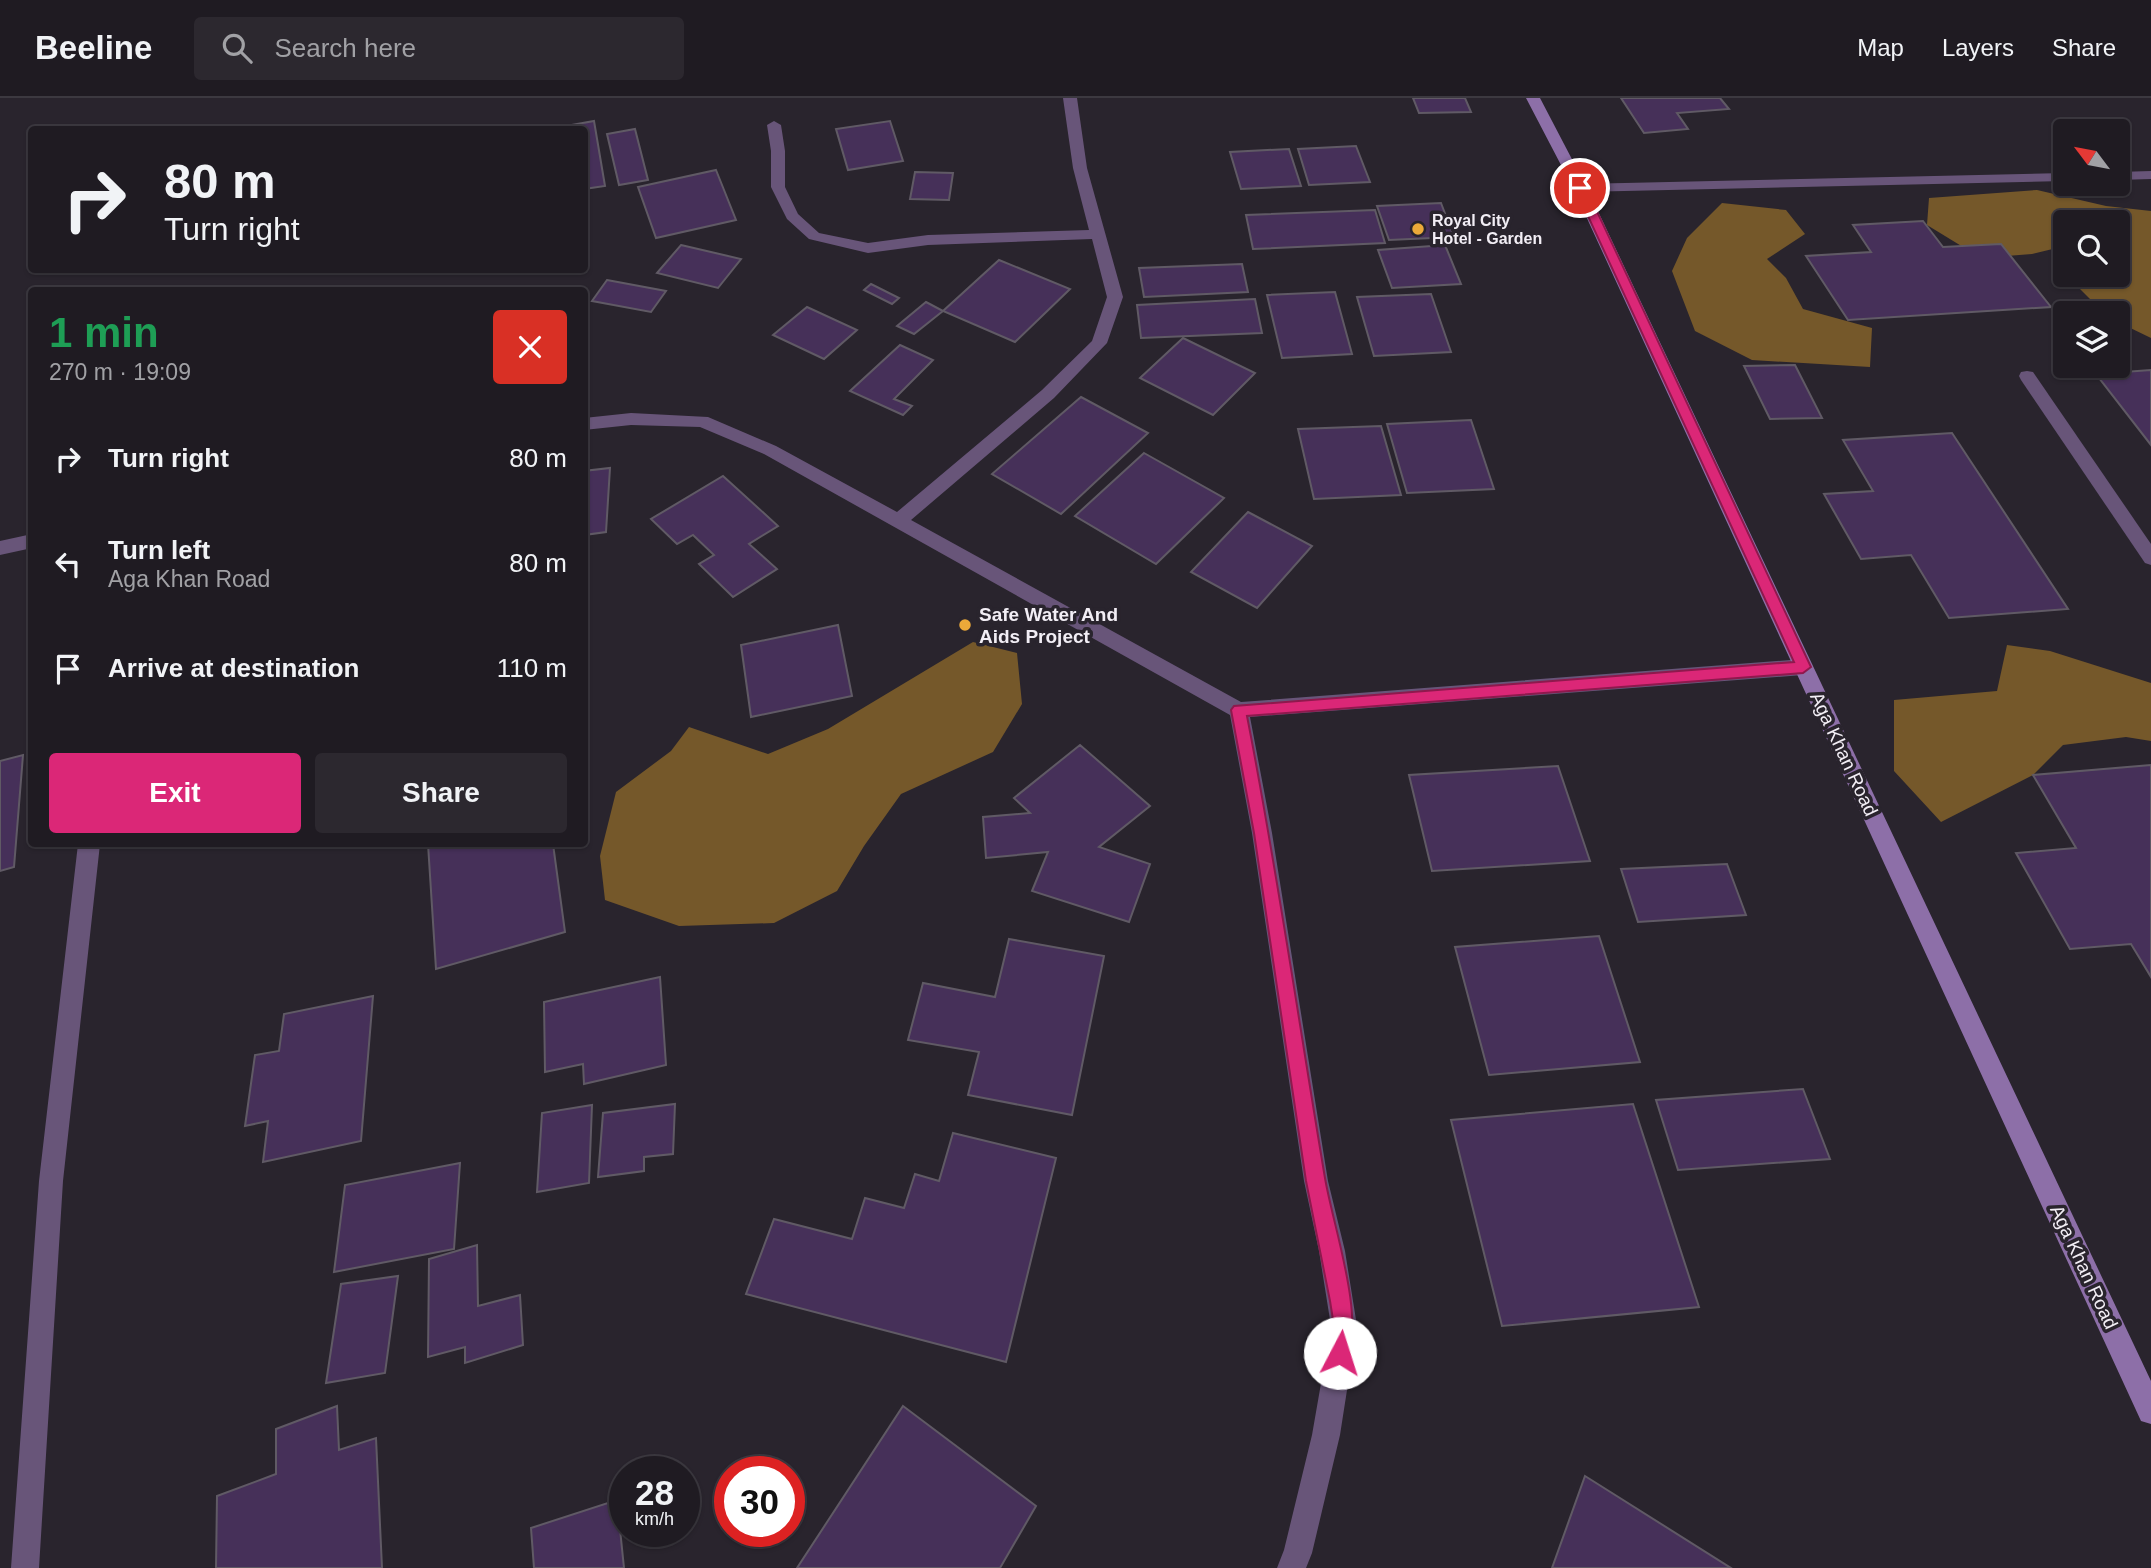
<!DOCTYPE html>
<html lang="en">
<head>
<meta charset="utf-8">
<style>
	:root { --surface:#1f1b22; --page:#2c282f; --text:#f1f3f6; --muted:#a1a1a5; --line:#3c3940; --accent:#db2777 }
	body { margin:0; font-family:Helvetica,sans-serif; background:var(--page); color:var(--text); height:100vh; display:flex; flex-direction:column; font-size:26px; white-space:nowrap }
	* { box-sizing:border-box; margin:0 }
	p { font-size:23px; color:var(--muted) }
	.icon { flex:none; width:38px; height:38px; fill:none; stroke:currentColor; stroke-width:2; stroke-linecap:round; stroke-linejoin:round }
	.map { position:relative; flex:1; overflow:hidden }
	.details { position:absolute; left:28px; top:189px; width:560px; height:560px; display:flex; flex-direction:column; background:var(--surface); border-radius:7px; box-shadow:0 2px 5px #0004,0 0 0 2px var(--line) }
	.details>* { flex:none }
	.banner { position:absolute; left:28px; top:28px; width:560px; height:147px; border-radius:7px; box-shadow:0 2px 5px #0004,0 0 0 2px var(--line); background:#1f1b22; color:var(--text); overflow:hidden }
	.needle { width:46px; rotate:302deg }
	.tools { position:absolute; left:2053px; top:21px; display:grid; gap:14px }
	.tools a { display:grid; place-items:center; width:77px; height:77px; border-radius:7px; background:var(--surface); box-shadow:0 2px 5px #0004,0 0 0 2px var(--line); font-size:35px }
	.speed { position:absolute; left:609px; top:1358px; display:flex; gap:14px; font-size:35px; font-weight:700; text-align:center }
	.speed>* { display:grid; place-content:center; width:91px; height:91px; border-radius:50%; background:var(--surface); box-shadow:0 2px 5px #0004,0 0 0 2px var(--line); line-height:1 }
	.speed small { font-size:18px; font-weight:400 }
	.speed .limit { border:10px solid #d22; background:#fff; color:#111 }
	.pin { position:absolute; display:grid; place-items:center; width:60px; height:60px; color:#fff; margin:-30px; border:4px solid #fff; border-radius:50%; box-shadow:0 2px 7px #0007 }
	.me { position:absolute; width:77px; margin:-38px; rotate:5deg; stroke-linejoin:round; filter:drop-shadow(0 0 5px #0008) }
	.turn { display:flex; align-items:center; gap:24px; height:147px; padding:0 21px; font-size:32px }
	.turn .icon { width:91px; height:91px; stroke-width:2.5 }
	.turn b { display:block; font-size:49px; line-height:60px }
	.round { display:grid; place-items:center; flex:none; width:74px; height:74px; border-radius:7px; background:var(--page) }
	.summary { display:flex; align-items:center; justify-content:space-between; height:119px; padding:0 21px }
	h1 { font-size:42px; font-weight:800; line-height:52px; color:#1e9e55 }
	.primary-button { display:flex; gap:14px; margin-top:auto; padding:14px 21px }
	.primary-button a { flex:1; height:80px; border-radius:7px; background:var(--accent); color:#fff; font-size:28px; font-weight:800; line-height:80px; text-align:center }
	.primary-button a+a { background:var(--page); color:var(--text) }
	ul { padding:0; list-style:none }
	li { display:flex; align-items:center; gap:21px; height:105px; padding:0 21px }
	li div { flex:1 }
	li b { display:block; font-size:26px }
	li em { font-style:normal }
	header { display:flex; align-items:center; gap:42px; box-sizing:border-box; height:98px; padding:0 35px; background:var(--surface); border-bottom:2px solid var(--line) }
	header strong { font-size:33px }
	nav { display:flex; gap:38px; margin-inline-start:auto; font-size:24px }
	.search { width:490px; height:63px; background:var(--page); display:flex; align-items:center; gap:18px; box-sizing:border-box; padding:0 24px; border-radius:7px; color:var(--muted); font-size:26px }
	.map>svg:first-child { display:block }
</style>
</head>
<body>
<header>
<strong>Beeline</strong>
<div class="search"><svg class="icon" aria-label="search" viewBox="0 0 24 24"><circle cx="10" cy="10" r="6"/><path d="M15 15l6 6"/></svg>Search here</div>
<nav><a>Map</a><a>Layers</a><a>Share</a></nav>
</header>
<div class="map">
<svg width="2151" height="1470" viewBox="0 0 2151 1470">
	<rect width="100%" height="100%" fill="#29242d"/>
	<g fill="#75582a">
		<path d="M2037,92L2106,108L2151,113V240L2118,224V215H2104L2072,183V177H2118V124H2065V148L2032,156L1981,160L1927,127L1929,100Z"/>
		<path d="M1722,105L1786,112L1805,136L1767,161L1786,180L1803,211L1872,230L1870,269L1752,262L1695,233L1672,173L1687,140Z"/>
		<path d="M973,544L1017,555L1022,606L993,654L901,696L864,748L837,793L774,825L679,828L605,802L600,758L616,694L671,653L689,629L768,656L828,631Z"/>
		<path d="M2007,547L2050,553L2151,585V643L2126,639L2063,647L2033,677L1941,724L1894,673V602L1997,593Z"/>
	</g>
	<g fill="#463059" stroke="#605a65" stroke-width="2">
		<path d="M1413,0H1465L1471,14L1419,15Z"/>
		<path d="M1621,0H1720L1729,11L1677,15L1688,31L1644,35Z"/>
		<path d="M594,23L605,88L584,91V32H544Z"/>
		<path d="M890,23L903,63L848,72L836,31Z"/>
		<path d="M635,31L648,82L619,87L607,36Z"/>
		<path d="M1356,48L1370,84L1309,87L1298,51Z"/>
		<path d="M1289,51L1301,88L1241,91L1230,54Z"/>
		<path d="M716,72L736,122L656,140L638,89Z"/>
		<path d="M915,74L953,75L949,102L910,101Z"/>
		<path d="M1441,105L1454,139L1389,142L1377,108Z"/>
		<path d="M1375,112L1385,145L1253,151L1246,117Z"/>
		<path d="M1923,123L1943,149L2001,146L2051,209L1848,222L1806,158L1871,154L1853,127Z"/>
		<path d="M681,147L741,161L718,190L657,175Z"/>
		<path d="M1445,147L1461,186L1392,190L1378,152Z"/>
		<path d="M999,162L1070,191L1015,244L943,213Z"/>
		<path d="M1242,166L1248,194L1144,199L1139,170Z"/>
		<path d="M607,182L666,193L651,214L592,203Z"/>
		<path d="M871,186L899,200L892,206L864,192Z"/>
		<path d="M1335,194L1352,256L1282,260L1267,197Z"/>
		<path d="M1431,196L1451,254L1374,258L1357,199Z"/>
		<path d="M1255,201L1262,235L1141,240L1137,207Z"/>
		<path d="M926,204L943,213L914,236L897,228Z"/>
		<path d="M807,209L857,232L824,261L773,237Z"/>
		<path d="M1183,240L1255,275L1213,317L1140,280Z"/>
		<path d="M900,247L933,262L894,301L912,308L903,317L850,293Z"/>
		<path d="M1795,267L1822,320L1770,321L1744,268Z"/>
		<path d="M2151,272V347L2096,276Z"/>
		<path d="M1081,299L1148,335L1061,416L992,376Z"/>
		<path d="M1471,322L1494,391L1407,395L1387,326Z"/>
		<path d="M1381,328L1401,397L1314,401L1298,331Z"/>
		<path d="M1952,335L2068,511L1949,520L1911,457L1861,461L1824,396L1873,393L1843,342Z"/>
		<path d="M1144,355L1224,400L1156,466L1075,418Z"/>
		<path d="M610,370L606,434L584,437V373Z"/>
		<path d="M723,378L778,428L749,446L777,471L733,499L699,466L714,457L693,437L677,446L651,421Z"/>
		<path d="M1248,414L1312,448L1257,510L1191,474Z"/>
		<path d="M838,527L852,598L751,619L741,547Z"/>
		<path d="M1080,647L1150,708L1099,749L1150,766L1129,824L1032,793L1048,754L986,760L983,719L1030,715L1014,700Z"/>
		<path d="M23,657L14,769L0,773V663Z"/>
		<path d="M2151,667V879L2131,846L2070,851L2016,755L2076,750L2033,677Z"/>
		<path d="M1558,668L1590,763L1432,773L1409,677Z"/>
		<path d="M428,746H553L565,834L436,871Z"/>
		<path d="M1727,766L1746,817L1638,824L1621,771Z"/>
		<path d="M1599,838L1640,964L1489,977L1455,849Z"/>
		<path d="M1009,841L1104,858L1072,1017L968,997L979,954L908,942L923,885L995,899Z"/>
		<path d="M660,879L666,967L584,986L583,966L545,974L544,904Z"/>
		<path d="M373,898L361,1043L263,1064L268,1023L245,1028L255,957L279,953L284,916Z"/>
		<path d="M1803,991L1830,1061L1678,1072L1656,1002Z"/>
		<path d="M675,1006L673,1056L644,1059V1073L598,1079L603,1015Z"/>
		<path d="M1633,1006L1699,1209L1502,1228L1451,1022Z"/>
		<path d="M592,1007L589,1085L537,1094L542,1015Z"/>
		<path d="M953,1035L1056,1060L1006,1264L746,1196L774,1121L852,1141L865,1100L904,1110L915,1076L939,1083Z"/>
		<path d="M460,1065L454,1151L334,1174L345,1087Z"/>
		<path d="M477,1147L478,1208L520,1197L523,1247L465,1265V1249L428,1259L429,1161Z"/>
		<path d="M398,1178L385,1275L326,1285L341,1186Z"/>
		<path d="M337,1308L339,1352L376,1340L382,1470H216L217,1398L276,1376V1331Z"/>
		<path d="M903,1308L1036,1408L1000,1470H797Z"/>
		<path d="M1585,1378L1731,1470H1552Z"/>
		<path d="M617,1402L624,1470H534L531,1430Z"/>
	</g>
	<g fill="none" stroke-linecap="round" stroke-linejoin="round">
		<g fill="#685579" fill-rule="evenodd">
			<path d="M1063,0H1077L1087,70L1123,199L1107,245L1054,300L911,422L1241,604L1803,561L1810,564L1813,569L1810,574L1803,577L1250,619L1272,735L1328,1083L1345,1153L1357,1228L1340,1337L1312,1455L1306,1470H1277L1284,1452L1312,1337L1331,1228L1319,1153L1304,1083L1252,735L1230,617L764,356L700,329L631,327L584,332V320L631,315L708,319L776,348L897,414L1042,292L1092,243L1107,199L1092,141L928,147L868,155L809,141L787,121L771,89V53L767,27L774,23L781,27L785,53V89L798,116L819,135L868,145L928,137L1089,132L1073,70Z"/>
			<path d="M2151,73V81L2118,82V74Z"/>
			<path d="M2065,75V83L1580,94L1573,90L1580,86Z"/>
			<path d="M2027,273L2033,274L2151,446V467L2145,465L2021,282L2019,278L2021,274Z"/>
			<path d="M32,436V450L0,457V443Z"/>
			<path d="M78,746H100L63,1083L39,1470H11L39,1083Z"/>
		</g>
		<path fill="#8d6fa8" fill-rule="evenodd" d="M1526,0H1540L1587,90L2151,1283V1326L2141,1323L1573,90Z"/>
	</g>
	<path fill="#db2777" stroke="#8e194d" stroke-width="2" d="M1576,87L1586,90L1811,569L1803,575L1247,618C1277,771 1299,926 1325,1080C1333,1128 1365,1218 1347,1262L1340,1265L1333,1262L1330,1255L1334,1228L1330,1203L1306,1083L1254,735L1231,612L1234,608L1794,564L1575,90Z"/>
	<g fill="#eba939" stroke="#29242d" stroke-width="2.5">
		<circle cx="1418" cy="131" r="7"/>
		<circle cx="965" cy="527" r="7"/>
	</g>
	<g text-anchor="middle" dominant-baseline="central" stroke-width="7" stroke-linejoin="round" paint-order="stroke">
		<g font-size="16" font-weight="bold" fill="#f2eef5" stroke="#29242d" text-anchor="start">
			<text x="1432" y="122">Royal City<tspan x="1432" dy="18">Hotel - Garden</tspan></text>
		</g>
		<g font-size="19" font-weight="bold" fill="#f2eef5" stroke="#29242d" text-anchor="start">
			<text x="979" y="516">Safe Water And<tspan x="979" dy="22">Aids Project</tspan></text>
		</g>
		<g font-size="19" fill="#f2eef5" stroke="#29242d">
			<text transform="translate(1844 656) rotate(65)">Aga Khan Road</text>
			<text transform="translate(2084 1169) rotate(65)">Aga Khan Road</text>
		</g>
	</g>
</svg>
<div class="tools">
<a><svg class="needle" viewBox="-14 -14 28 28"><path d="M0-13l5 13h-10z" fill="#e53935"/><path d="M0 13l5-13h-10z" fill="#a1a1a5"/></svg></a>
<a><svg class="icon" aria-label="search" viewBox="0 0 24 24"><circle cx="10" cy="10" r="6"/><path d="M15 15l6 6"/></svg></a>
<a><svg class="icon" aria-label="layers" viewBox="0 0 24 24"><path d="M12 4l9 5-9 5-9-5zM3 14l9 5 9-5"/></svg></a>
</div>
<div class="speed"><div>28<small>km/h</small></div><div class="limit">30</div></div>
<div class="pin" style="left:1580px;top:90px;background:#d93025"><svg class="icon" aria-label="arrive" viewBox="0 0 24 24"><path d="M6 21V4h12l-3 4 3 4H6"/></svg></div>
<svg class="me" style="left:1340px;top:1255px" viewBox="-20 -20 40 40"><circle r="19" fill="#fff"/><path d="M0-13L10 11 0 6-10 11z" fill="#db2777"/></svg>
<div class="banner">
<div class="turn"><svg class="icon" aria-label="right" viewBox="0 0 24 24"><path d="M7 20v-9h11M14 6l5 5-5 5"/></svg><div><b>80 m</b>Turn right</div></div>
</div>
<section class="details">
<div class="summary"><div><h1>1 min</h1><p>270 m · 19:09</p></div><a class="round" style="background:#d93025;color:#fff"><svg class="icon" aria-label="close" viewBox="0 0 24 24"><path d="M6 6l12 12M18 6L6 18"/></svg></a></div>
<ul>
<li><svg class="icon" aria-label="right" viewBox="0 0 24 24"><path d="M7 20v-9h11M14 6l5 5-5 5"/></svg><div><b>Turn right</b></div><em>80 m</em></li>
<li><svg class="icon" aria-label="left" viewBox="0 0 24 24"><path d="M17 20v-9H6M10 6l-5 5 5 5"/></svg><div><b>Turn left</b><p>Aga Khan Road</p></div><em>80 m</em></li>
<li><svg class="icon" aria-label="arrive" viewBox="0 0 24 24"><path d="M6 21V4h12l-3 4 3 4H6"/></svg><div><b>Arrive at destination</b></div><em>110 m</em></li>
</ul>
<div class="primary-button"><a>Exit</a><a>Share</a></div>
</section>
</div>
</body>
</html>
